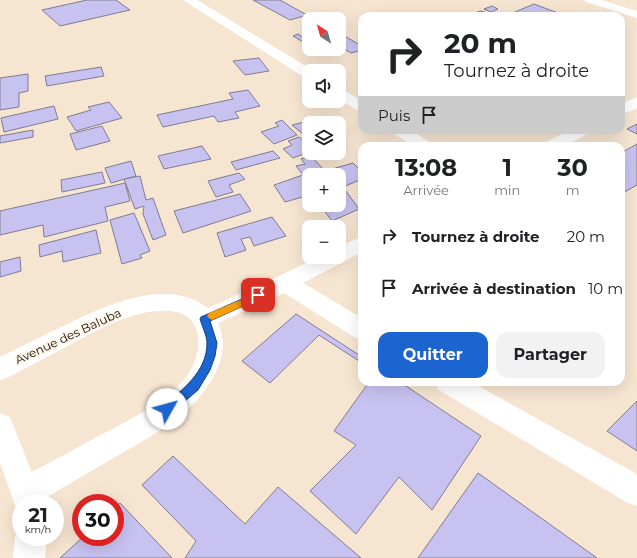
<!DOCTYPE html>
<html lang="fr">
<head>
<meta charset="utf-8">
<style>
	:root { --surface:#fff; --page:#f2f2f2; --text:#202124; --muted:#757577; --accent:#1c64cf }
	body { margin:0; font-family:Montserrat,sans-serif; background:var(--page); color:var(--text); height:100vh; display:flex; flex-direction:column; font-size:15px; white-space:nowrap }
	* { box-sizing:border-box; margin:0 }
	p { font-size:13px; color:var(--muted) }
	.icon { flex:none; width:22px; height:22px; fill:none; stroke:currentColor; stroke-width:2; stroke-linecap:round; stroke-linejoin:round }
	.map { position:relative; flex:1; overflow:hidden }
	.details { position:absolute; left:358px; top:142px; width:267px; height:244px; display:flex; flex-direction:column; background:var(--surface); border-radius:12px; box-shadow:0 4px 16px #0002 }
	.details>* { flex:none }
	.top-card { position:absolute; left:358px; top:12px; width:267px; height:122px; border-radius:12px; box-shadow:0 4px 16px #0002; background:#fff; color:var(--text); overflow:hidden }
	.needle { width:26px; rotate:323deg }
	.tools { position:absolute; left:302px; top:12px; display:grid; gap:8px }
	.tools a { display:grid; place-items:center; width:44px; height:44px; border-radius:8px; background:var(--surface); box-shadow:0 4px 16px #0002; font-size:20px }
	.speed { position:absolute; left:12px; top:494px; display:flex; gap:8px; font-size:20px; font-weight:700; text-align:center }
	.speed>* { display:grid; place-content:center; width:52px; height:52px; border-radius:50%; background:var(--surface); box-shadow:0 4px 16px #0002; line-height:1 }
	.speed small { font-size:10px; font-weight:400 }
	.speed .limit { border:6px solid #d22; background:#fff; color:#111 }
	.pin { position:absolute; display:grid; place-items:center; width:34px; height:34px; color:#fff; margin:-17px; border-radius:8px; box-shadow:0 2px 6px #0006 }
	.me { position:absolute; width:44px; margin:-22px; rotate:52deg; stroke-linejoin:round; filter:drop-shadow(0 0 3px #0008) }
	.turn { display:flex; align-items:center; gap:14px; height:84px; padding:0 20px; font-size:18px }
	.turn .icon { width:52px; height:52px; stroke-width:2.5 }
	.turn b { display:block; font-size:28px; line-height:34px }
	.then { display:flex; align-items:center; height:38px; padding:0 20px; background:#0003; gap:8px; font-size:15px }
	.eta { display:flex; justify-content:space-evenly; align-items:center; height:68px; text-align:center }
	.eta b { font-size:24px; font-weight:700; line-height:28px }
	.cta { display:flex; gap:8px; margin-top:auto; padding:8px 20px }
	.cta a { flex:1; height:46px; border-radius:12px; background:var(--accent); color:#fff; font-size:16px; font-weight:700; line-height:46px; text-align:center }
	.cta a+a { background:var(--page); color:var(--text) }
	ul { padding:0; list-style:none }
	li { display:flex; align-items:center; gap:12px; height:52px; padding:0 20px }
	li div { flex:1 }
	li b { display:block; font-size:15px }
	li em { font-style:normal }
	.map>svg:first-child { display:block }
</style>
</head>
<body>
<div class="map">
<svg width="637" height="558" viewBox="0 0 637 558">
	<rect width="100%" height="100%" fill="#f6e5d1"/>
	<g fill="#c8c2f0" stroke="#7f7c92">
		<path d="M87,0H116L130,10L60,26L42,10Z"/>
		<path d="M253,0H280L307,15L290,20Z"/>
		<path d="M534,4L566,16H526L515,12Z"/>
		<path d="M492,6L498,9L491,12L484,9Z"/>
		<path d="M481,11L491,14L485,16L471,14Z"/>
		<path d="M339,33L362,46V50L351,53L339,46Z"/>
		<path d="M298,34L309,41V42L305,43L293,36Z"/>
		<path d="M259,58L269,71L245,75L233,61Z"/>
		<path d="M101,67L104,76L47,86L45,76Z"/>
		<path d="M28,74V91L19,93V107L0,110V78Z"/>
		<path d="M248,90L260,106L235,112L239,118L218,122L214,116L163,127L157,115L233,99L229,93Z"/>
		<path d="M109,102L122,118L76,131L67,117L91,110L88,107Z"/>
		<path d="M54,106L58,119L4,132L1,118Z"/>
		<path d="M282,120L297,135L274,144L261,132L279,126L275,123Z"/>
		<path d="M312,120L316,123H309V139L292,125Z"/>
		<path d="M637,124V134L627,129Z"/>
		<path d="M102,126L110,141L76,150L70,134Z"/>
		<path d="M33,130V137L0,143V136Z"/>
		<path d="M299,137L309,145V152L293,158L283,149L292,145L288,141Z"/>
		<path d="M637,144V185L621,194V153Z"/>
		<path d="M202,146L211,159L164,169L158,156Z"/>
		<path d="M273,151L280,158L236,170L231,162Z"/>
		<path d="M311,156L325,171L353,163L362,172V179L343,187L359,209L332,221L320,205H339V175H309V201L306,196L285,202L274,185L303,175L296,166L305,164L301,159Z"/>
		<path d="M131,161L136,176L111,183L105,168Z"/>
		<path d="M102,172L105,183L62,192L61,180Z"/>
		<path d="M239,173L245,179L229,185L233,192L216,197L208,181Z"/>
		<path d="M140,176L146,200L153,198L166,235L153,240L143,214L144,206L135,209L124,179Z"/>
		<path d="M125,183L130,201L105,207L108,221L44,237L43,225L0,235V211Z"/>
		<path d="M240,194L251,211L183,233L174,211Z"/>
		<path d="M134,213L150,251L140,255L142,258L122,264L110,220Z"/>
		<path d="M272,217L286,236L254,246L250,237L241,239L246,250L225,257L217,233Z"/>
		<path d="M96,230L101,253L63,262L62,251L40,257L39,245Z"/>
		<path d="M20,257L21,271L0,277V262Z"/>
		<path d="M296,314L362,357V363L319,335L270,383L242,361Z"/>
		<path d="M369,382H400L481,436L432,510L399,477L356,534L310,491L356,445L334,431Z"/>
		<path d="M637,401V451L607,431Z"/>
		<path d="M173,456L245,524L278,487L361,558H185L196,541L142,485Z"/>
		<path d="M478,473L597,558H418Z"/>
		<path d="M120,503L172,558H60L83,537H115V507Z"/>
	</g>
	<g fill="none" stroke-linecap="round" stroke-linejoin="round">
		<g fill="#fff" fill-rule="evenodd">
			<path d="M183,0H197L314,71H309V78L304,77Z"/>
			<path d="M584,0H601L637,11V18L586,2Z"/>
			<path d="M339,89L344,90L362,101V112L357,110L339,99Z"/>
			<path d="M637,97V108L621,115V104Z"/>
			<path d="M391,130H410L430,142L432,146H413L393,133Z"/>
			<path d="M571,130H591L589,133L565,146H544L546,142Z"/>
			<path d="M362,237V252L303,283L362,318V339L354,337L284,293L218,323C225,338 224,355 217,370C196,415 151,436 110,460C86,474 61,489 37,503H21V505L15,503L11,492L15,481C42,467 69,452 95,438C127,421 162,405 186,377C203,356 207,314 170,311C133,309 100,329 68,346C49,356 29,366 9,377L0,380V357C18,348 37,339 55,330C96,310 164,274 208,308L277,277L318,257H339V246Z"/>
			<path d="M435,382H471L637,474V506L626,502L439,390Z"/>
		</g>
		<g fill="#fff" fill-rule="evenodd">
			<path d="M0,413L10,417L44,503H21V515L18,514L0,463Z"/>
			<path d="M21,525V537H47L45,558H13L15,537Z"/>
		</g>
	</g>
	<path fill="#1c64cf" stroke="#124187" d="M258,292L261,293L263,295L261,298L210,321L217,343L215,356L210,370L198,390L171,413L167,414L163,413L161,409L163,406C182,390 207,372 207,343C207,336 202,326 200,319L201,317Z"/>
	<path fill="#f59e0b" d="M243,299L246,300L247,302L246,305L212,320L209,318L207,316L209,313Z"/>
	<g text-anchor="middle" dominant-baseline="central" stroke-width="3.5" stroke-linejoin="round" paint-order="stroke">
		<g font-size="12" fill="#150f08" stroke="#fef4e7">
			<text transform="translate(68 336) rotate(-25)">Avenue des Baluba</text>
		</g>
	</g>
</svg>
<div class="tools">
<a><svg class="needle" viewBox="-14 -14 28 28"><path d="M0-13l5 13h-10z" fill="#e53935"/><path d="M0 13l5-13h-10z" fill="#757577"/></svg></a>
<a><svg class="icon" aria-label="sound" viewBox="0 0 24 24"><path d="M4 9h4l5-4v14l-5-4H4zM17 9q2 3 0 6"/></svg></a>
<a><svg class="icon" aria-label="layers" viewBox="0 0 24 24"><path d="M12 4l9 5-9 5-9-5zM3 14l9 5 9-5"/></svg></a>
<a>+</a>
<a>−</a>
</div>
<div class="speed"><div>21<small>km/h</small></div><div class="limit">30</div></div>
<div class="pin" style="left:258px;top:295px;background:#d93025"><svg class="icon" aria-label="arrive" viewBox="0 0 24 24"><path d="M6 21V4h12l-3 4 3 4H6"/></svg></div>
<svg class="me" style="left:167px;top:409px" viewBox="-20 -20 40 40"><circle r="19" fill="#fff"/><path d="M0-13L10 11 0 6-10 11z" fill="#1c64cf"/></svg>
<div class="top-card">
<div class="turn"><svg class="icon" aria-label="right" viewBox="0 0 24 24"><path d="M7 20v-9h11M14 6l5 5-5 5"/></svg><div><b>20 m</b>Tournez à droite</div></div>
<div class="then">Puis<svg class="icon" aria-label="arrive" viewBox="0 0 24 24"><path d="M6 21V4h12l-3 4 3 4H6"/></svg></div>
</div>
<section class="details">
<div class="eta">
<div><b>13:08</b><p>Arrivée</p></div>
<div><b>1</b><p>min</p></div>
<div><b>30</b><p>m</p></div>
</div>
<ul>
<li><svg class="icon" aria-label="right" viewBox="0 0 24 24"><path d="M7 20v-9h11M14 6l5 5-5 5"/></svg><div><b>Tournez à droite</b></div><em>20 m</em></li>
<li><svg class="icon" aria-label="arrive" viewBox="0 0 24 24"><path d="M6 21V4h12l-3 4 3 4H6"/></svg><div><b>Arrivée à destination</b></div><em>10 m</em></li>
</ul>
<div class="cta"><a>Quitter</a><a>Partager</a></div>
</section>
</div>
</body>
</html>
